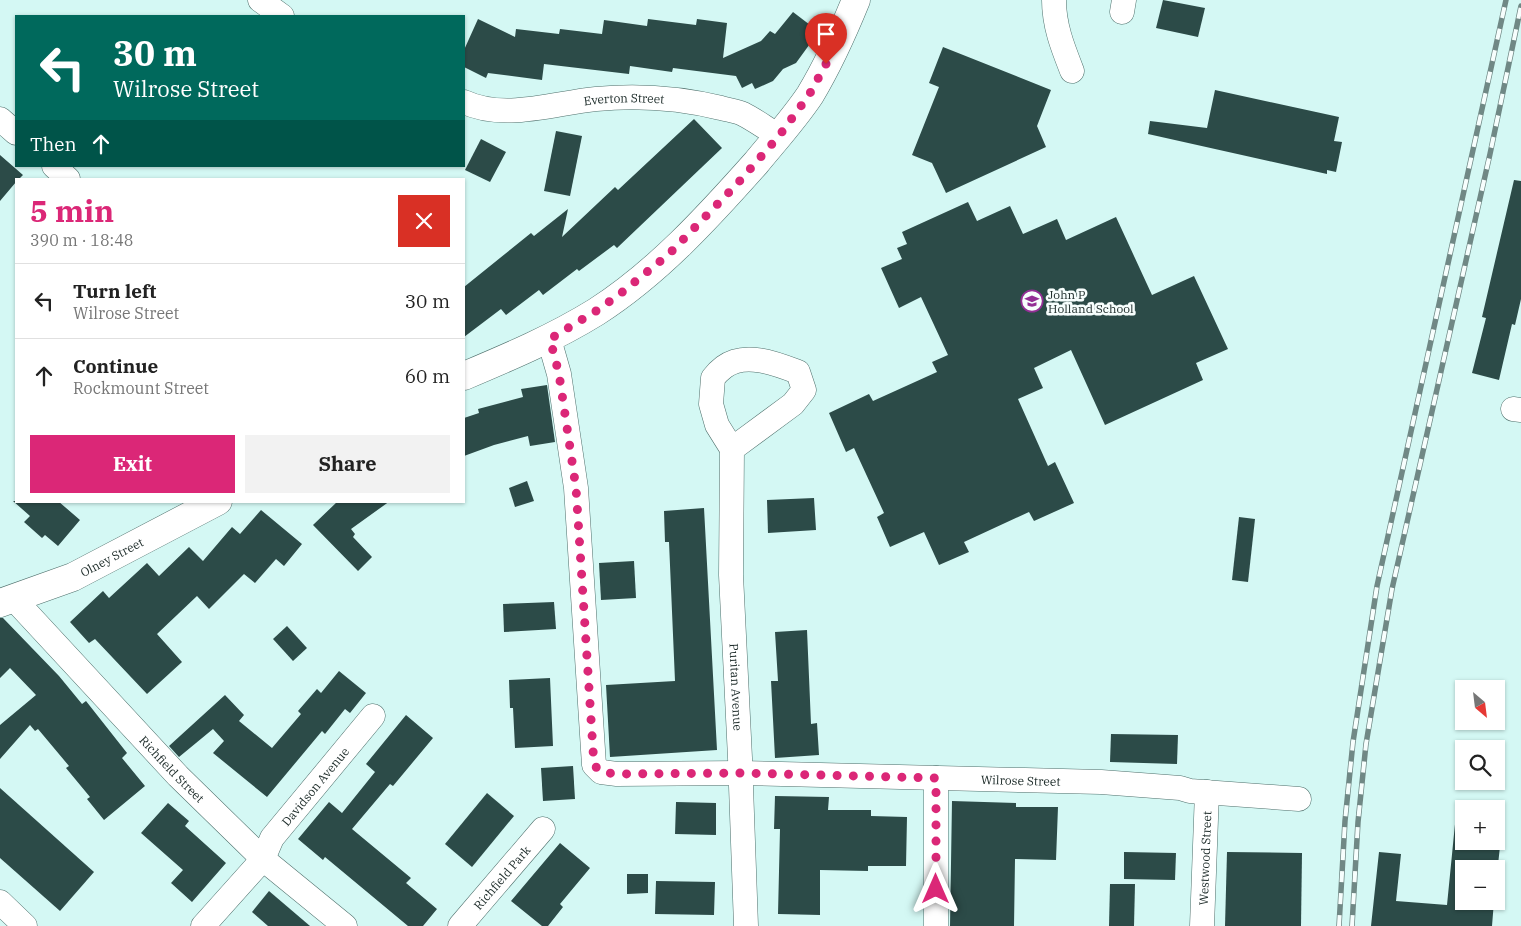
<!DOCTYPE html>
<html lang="en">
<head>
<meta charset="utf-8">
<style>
	:root { --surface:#fff; --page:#f2f2f2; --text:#222; --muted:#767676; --line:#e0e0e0; --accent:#db2777 }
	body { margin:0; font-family:"IBM Plex Serif",serif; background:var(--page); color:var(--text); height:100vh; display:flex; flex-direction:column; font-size:19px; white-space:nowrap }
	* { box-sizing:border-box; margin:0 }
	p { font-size:16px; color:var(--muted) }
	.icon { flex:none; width:28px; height:28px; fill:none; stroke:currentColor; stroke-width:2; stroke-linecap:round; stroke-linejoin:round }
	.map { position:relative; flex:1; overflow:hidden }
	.details { position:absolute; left:15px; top:178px; width:450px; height:325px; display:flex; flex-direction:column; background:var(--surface); border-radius:0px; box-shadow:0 1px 4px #0004 }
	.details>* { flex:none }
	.hud { position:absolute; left:15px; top:15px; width:450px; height:152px; border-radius:0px; box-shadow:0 1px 4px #0004; background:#00695c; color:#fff; overflow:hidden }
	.needle { width:32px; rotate:152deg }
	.controls { position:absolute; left:1455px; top:680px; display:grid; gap:10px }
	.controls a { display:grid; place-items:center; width:50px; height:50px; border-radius:0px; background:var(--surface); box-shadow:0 1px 4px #0004; font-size:25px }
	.pin { position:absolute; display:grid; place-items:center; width:42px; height:42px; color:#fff; margin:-51px -21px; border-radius:50% 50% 50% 0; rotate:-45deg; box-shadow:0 0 5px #0007 }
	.pin .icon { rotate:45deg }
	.me { position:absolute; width:55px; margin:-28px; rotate:0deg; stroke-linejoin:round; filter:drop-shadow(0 0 4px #0008) }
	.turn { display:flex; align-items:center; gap:18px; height:105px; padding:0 15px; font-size:22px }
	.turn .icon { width:65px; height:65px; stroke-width:2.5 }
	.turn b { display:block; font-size:35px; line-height:42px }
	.then { display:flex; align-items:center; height:48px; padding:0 15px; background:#0003; gap:10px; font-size:19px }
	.round { display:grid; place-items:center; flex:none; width:52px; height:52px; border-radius:0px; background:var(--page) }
	.headline { display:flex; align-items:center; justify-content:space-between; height:85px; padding:0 15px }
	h1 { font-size:30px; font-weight:700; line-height:38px; color:var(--accent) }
	.action { display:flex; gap:10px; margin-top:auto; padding:10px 15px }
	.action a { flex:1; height:58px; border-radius:0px; background:var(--accent); color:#fff; font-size:20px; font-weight:700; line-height:58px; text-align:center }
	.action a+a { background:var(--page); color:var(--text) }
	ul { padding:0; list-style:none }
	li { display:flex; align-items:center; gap:15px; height:75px; padding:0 15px; border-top:1px solid var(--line) }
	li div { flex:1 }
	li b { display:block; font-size:19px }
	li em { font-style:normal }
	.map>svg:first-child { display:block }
</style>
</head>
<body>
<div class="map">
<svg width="1521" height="926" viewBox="0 0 1521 926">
	<rect width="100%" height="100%" fill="#d4f8f4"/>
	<g fill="#2c4b48">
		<path d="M1163,0L1205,8L1198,37L1156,28Z"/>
		<path d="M793,12L814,28L806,36L812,41L796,63L783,69L773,81L755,89L752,83L742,88L736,76L673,68L672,72L630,66L629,74L544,64L542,80L488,73L486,78L464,67V50L478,19L515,37L516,29L559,34L560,29L602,34L604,20L647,26L648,19L696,25L697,19L727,23L723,58L761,41L770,31L775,34Z"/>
		<path d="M943,47L1051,90L1037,126L1046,147L946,193L932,163L912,155L939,87L929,83Z"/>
		<path d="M1215,90L1339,117L1334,141L1342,142L1336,172L1327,170V174L1148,134L1150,121L1207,128Z"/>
		<path d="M694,119L722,148L617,248L614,245L579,271L577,269L543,295L539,290L506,315L501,309L464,337V287L531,233L534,236L568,209L562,237L615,187L618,190Z"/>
		<path d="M556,131L582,136L570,196L544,191Z"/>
		<path d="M481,139L506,152L490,182L465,170Z"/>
		<path d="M0,155L23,175L19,179H16V182L0,201Z"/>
		<path d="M1514,180L1521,181V299L1515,325L1512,324L1499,380L1472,373L1486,318L1482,317Z"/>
		<path d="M968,202L977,221L1010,206L1023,234L1057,219L1066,240L1116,217L1152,295L1194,276L1228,349L1196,363L1203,380L1105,425L1071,350L1034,368L1043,388L1018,399L1048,466L1055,462L1074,503L1034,521L1029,512L964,542L969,552L939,565L924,532L890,547L877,517L884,513L854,448L846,452L829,413L869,394L873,401L937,372L932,362L948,355L921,297L899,308L881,268L902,259L897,248L907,244L902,232Z"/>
		<path d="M547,385L555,442L530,446L528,436L494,445L464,456V418L479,413L478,409L523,397L521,389Z"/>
		<path d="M527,481L534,501L515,507L509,488Z"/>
		<path d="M814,498L816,530L768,533L767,500Z"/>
		<path d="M13,501H58L80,520L58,546L45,535L42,538L24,522L30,516Z"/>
		<path d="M338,501H390L351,529L355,534L353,537L372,557L358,571L313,525Z"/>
		<path d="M704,508L717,750L610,757L606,685L675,681L669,542H665L664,511Z"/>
		<path d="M261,510L302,544L284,566L276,559L255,583L244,574L209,609L197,596L157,634L182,662L147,694L95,639L89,643L70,622L103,591L109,598L147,563L159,576L189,547L203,561L232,527L240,534Z"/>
		<path d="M1239,517L1255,519L1248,582L1232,580Z"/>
		<path d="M634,561L636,598L601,600L599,563Z"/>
		<path d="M554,602L556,629L504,632L503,604Z"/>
		<path d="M0,618H3L59,676L82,704L86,701L127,753L122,758L145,786L104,820L87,799L90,797L66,768L69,766L38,729L35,731L30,725L0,759V725L36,695L10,668L0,678Z"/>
		<path d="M287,626L307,648L293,661L273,639Z"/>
		<path d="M807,630L811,724L817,723L819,755L775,758L771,681H778L775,632Z"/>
		<path d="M339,671L366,693L350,713L345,709L325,734L322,731L267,797L213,753L224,741L213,729L179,757L169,746L225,695L244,715L239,721L272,748L301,714L298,711L317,689L321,693Z"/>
		<path d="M550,678L553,746L515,748L513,708H510L509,680Z"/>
		<path d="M406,715L433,738L393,786L390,784L352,829L411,878L406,883L437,909L423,926H408L325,857L323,860L298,839L329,802L342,813L375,772L366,764Z"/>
		<path d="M1111,734L1178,735L1177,764L1110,762Z"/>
		<path d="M573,766L575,799L543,801L541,768Z"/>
		<path d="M0,788L94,872L60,911L0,858Z"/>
		<path d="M487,793L514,816L472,867L445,844Z"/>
		<path d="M775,796L829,797L828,810H871V816L907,817L906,866H868V871L820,870V915L778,914L780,829H774Z"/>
		<path d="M952,801L1016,803V807H1058L1056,860L1015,859L1014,926H950Z"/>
		<path d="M676,802L716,803V835L675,834Z"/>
		<path d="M168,803L189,821L185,826L226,863L192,902L171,883L183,870L141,833Z"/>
		<path d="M1456,814L1464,815V841H1496V818L1503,819L1496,883V869H1464V901H1494L1492,926H1371L1379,852L1401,854L1396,901L1447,905Z"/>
		<path d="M560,843L590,868L560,904L563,907L548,926H542L511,901Z"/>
		<path d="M1124,852L1176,853L1175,880L1124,879Z"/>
		<path d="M1227,852L1302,853L1301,926H1225Z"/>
		<path d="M627,874H648V893L627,894Z"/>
		<path d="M656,881L715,882L714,915L655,914Z"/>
		<path d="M1110,884H1135L1134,926H1109Z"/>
		<path d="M269,891L310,926H268L252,912Z"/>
	</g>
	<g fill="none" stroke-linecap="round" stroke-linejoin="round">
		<g stroke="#4f706c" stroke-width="25">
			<g id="street">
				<path d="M260,0L282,16"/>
				<path d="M1054,0C1054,26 1063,48 1072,71"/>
				<path d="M1122,12L1124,0"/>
				<path id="s1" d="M464,102C505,121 554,103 596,99C637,95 680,98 721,108C728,110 737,111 743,114C755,120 767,129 779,136"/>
				<path d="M0,119L16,133"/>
				<path d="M54,166L68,179"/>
				<path id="s2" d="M549,339L559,374L576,488L594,765L601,772L617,774L741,773L1101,782L1180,788L1190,791L1299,799"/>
				<path d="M1513,409L1521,410"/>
				<path id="s3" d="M732,449L793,404L804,390L798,372C777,364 745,351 724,367C720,370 716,374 713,378L711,404L717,425L732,449L731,575L740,758L746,926"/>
				<path id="s4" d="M14,599L178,776L263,859L345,926"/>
				<path d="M936,778V926"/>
				<path d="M0,902L25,926"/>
				<path id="s5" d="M203,926L263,859L272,838L373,716"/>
				<path id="s6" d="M460,926L543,829"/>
				<path id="s7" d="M1202,926L1207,792"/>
			</g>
		</g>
		<g stroke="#4f706c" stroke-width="29">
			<g id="secondary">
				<path d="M464,376C509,357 554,338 596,312C657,273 708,217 756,163C774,141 794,119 810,95C828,65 843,32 856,0"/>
				<path id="s8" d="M0,603L73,577L218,501"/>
			</g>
		</g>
		<use href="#street" stroke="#fff" stroke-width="24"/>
		<use href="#secondary" stroke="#fff" stroke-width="28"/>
		<g stroke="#708885" stroke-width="5.5">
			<g id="rail">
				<path d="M1339,926L1345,821L1353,742L1377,586L1506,0"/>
				<path d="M1352,926L1358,822L1366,744L1392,589L1490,154L1521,6"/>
			</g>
		</g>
		<use href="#rail" stroke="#f7fefd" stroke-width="4" stroke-dasharray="11" stroke-linecap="butt"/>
	</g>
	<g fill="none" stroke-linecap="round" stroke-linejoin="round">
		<path stroke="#db2777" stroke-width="9" stroke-dasharray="0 16.2" d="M826,64L809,95L779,136L737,184L669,254L620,294L596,311L550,339L559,374L576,488L594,765L601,772L617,774L741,773L936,778V889"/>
	</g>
	<defs>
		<g id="school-ring" transform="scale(1.125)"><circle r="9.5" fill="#f7fefd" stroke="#932e95" stroke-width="1.5"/><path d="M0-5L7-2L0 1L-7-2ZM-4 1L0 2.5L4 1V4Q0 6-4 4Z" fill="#932e95"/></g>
	</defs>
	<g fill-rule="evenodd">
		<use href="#school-ring" x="1032" y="301"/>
	</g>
	<g text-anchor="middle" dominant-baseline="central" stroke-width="5" stroke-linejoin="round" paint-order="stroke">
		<g font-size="12" fill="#212f2d" stroke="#f7fefd">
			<text stroke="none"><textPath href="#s1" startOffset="162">Everton Street</textPath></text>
			<text stroke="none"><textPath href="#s8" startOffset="121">Olney Street</textPath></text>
			<text stroke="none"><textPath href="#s3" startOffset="520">Puritan Avenue</textPath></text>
			<text stroke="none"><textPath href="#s4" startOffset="232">Richfield Street</textPath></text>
			<text stroke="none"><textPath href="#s2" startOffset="859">Wilrose Street</textPath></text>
			<text stroke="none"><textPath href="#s5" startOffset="180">Davidson Avenue</textPath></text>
			<text stroke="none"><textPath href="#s7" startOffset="68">Westwood Street</textPath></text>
			<text stroke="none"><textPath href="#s6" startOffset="64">Richfield Park</textPath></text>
		</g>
		<g font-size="12" fill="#212f2d" stroke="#f7fefd" text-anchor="start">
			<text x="1048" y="294">John P<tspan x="1048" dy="14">Holland School</tspan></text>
		</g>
	</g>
</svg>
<div class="controls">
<a><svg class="needle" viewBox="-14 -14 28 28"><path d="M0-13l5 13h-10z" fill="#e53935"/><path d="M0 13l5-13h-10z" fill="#767676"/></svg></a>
<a><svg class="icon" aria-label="search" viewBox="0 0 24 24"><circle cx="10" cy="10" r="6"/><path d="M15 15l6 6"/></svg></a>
<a>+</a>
<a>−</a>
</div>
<div class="pin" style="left:826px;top:64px;background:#d93025"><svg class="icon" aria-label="arrive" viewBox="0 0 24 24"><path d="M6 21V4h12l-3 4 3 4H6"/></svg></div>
<svg class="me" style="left:936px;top:889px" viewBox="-20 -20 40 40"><path d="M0-17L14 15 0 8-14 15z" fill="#db2777" stroke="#fff" stroke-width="4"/></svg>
<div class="hud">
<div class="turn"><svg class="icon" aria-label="left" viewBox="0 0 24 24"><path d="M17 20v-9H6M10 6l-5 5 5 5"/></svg><div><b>30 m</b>Wilrose Street</div></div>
<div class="then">Then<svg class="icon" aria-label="ahead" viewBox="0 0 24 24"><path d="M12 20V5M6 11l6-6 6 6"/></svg></div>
</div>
<section class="details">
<div class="headline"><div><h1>5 min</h1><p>390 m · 18:48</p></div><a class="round" style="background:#d93025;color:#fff"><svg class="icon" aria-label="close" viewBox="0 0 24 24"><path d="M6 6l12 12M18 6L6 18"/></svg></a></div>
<ul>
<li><svg class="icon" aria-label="left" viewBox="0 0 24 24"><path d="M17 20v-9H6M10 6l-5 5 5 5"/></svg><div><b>Turn left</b><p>Wilrose Street</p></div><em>30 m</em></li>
<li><svg class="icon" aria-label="ahead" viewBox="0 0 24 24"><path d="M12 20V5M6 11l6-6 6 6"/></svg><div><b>Continue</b><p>Rockmount Street</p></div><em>60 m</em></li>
</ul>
<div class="action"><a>Exit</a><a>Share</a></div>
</section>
</div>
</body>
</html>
